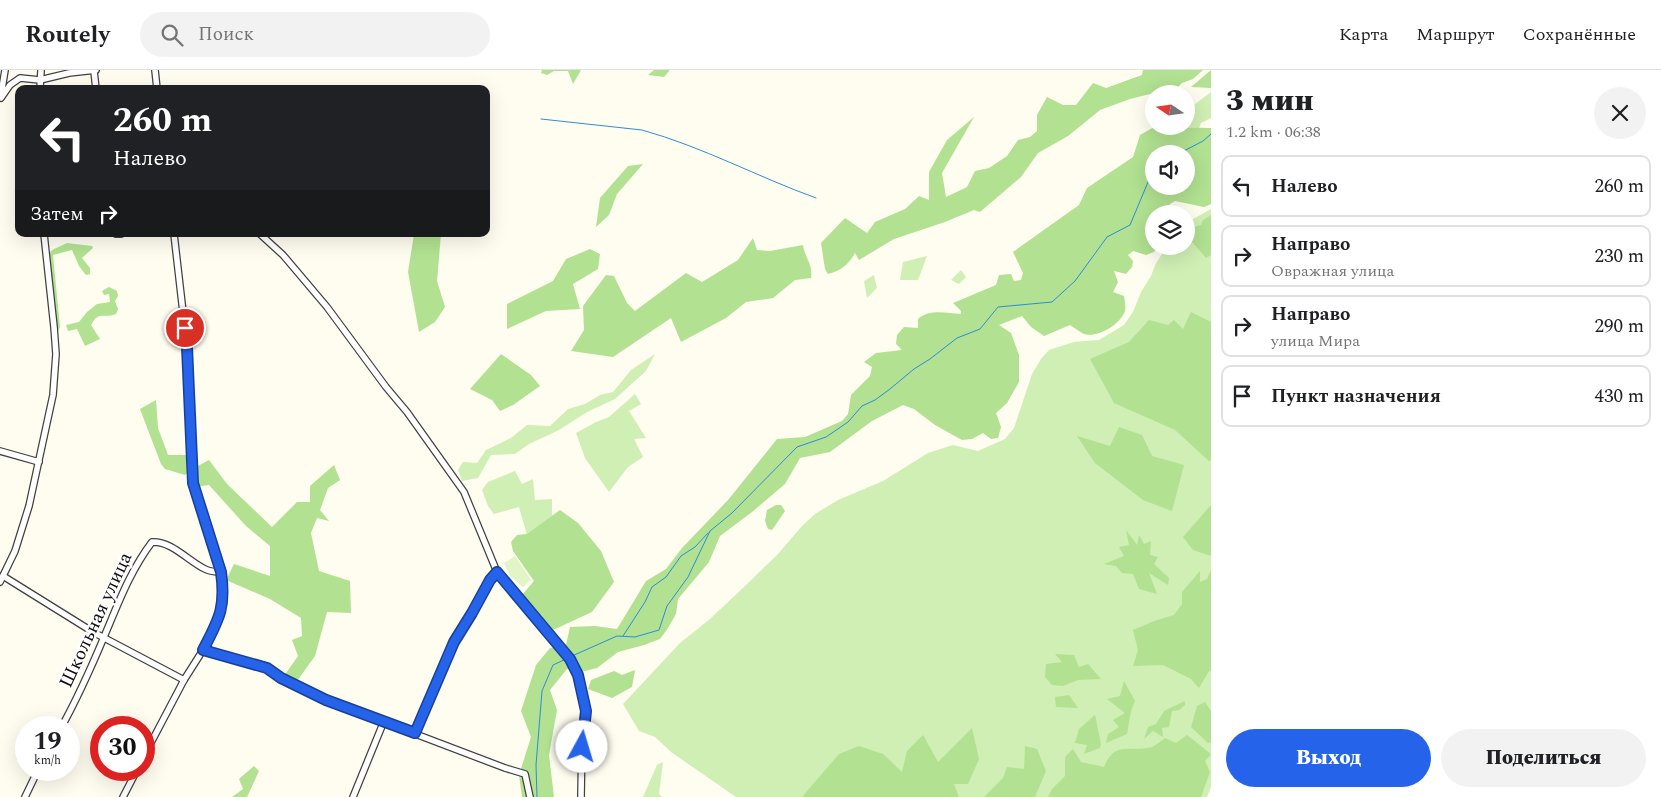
<!DOCTYPE html>
<html lang="ru">
<head>
<meta charset="utf-8">
<style>
	:root { --surface:#fff; --page:#f2f2f2; --text:#202124; --muted:#757577; --line:#e0e0e0; --accent:#2563eb }
	body { margin:0; font-family:Spectral,serif; background:var(--page); color:var(--text); height:100vh; display:flex; flex-direction:column; font-size:19px; white-space:nowrap }
	* { box-sizing:border-box; margin:0 }
	p { font-size:16px; color:var(--muted) }
	.icon { flex:none; width:28px; height:28px; fill:none; stroke:currentColor; stroke-width:2; stroke-linecap:round; stroke-linejoin:round }
	.map { position:relative; flex:1; overflow:hidden }
	.drawer { display:flex; flex-direction:column; background:var(--surface); width:450px }
	.drawer>* { flex:none }
	.guide { position:absolute; left:15px; top:15px; width:475px; height:152px; border-radius:10px; box-shadow:0 5px 20px #0002; background:#202124; color:#fff; overflow:hidden }
	.needle { width:32px; rotate:283deg }
	.tools { position:absolute; left:1145px; top:15px; display:grid; gap:10px }
	.tools a { display:grid; place-items:center; width:50px; height:50px; border-radius:50%; background:var(--surface); box-shadow:0 5px 20px #0002; font-size:25px }
	.speed { position:absolute; left:15px; top:646px; display:flex; gap:10px; font-size:25px; font-weight:700; text-align:center }
	.speed>* { display:grid; place-content:center; width:65px; height:65px; border-radius:50%; background:var(--surface); box-shadow:0 5px 20px #0002; line-height:1 }
	.speed small { font-size:12px; font-weight:400 }
	.speed .limit { border:8px solid #d22; background:#fff; color:#111 }
	.pin { position:absolute; display:grid; place-items:center; width:42px; height:42px; color:#fff; margin:-21px; border:2px solid #fff; border-radius:50%; box-shadow:0 1px 5px #0007 }
	.me { position:absolute; width:55px; margin:-28px; rotate:6deg; stroke-linejoin:round; filter:drop-shadow(0 0 4px #0008) }
	.turn { display:flex; align-items:center; gap:18px; height:105px; padding:0 15px; font-size:22px }
	.turn .icon { width:65px; height:65px; stroke-width:2.5 }
	.turn b { display:block; font-size:35px; line-height:42px }
	.then { display:flex; align-items:center; height:48px; padding:0 15px; background:#0003; gap:10px; font-size:19px }
	.round { display:grid; place-items:center; flex:none; width:52px; height:52px; border-radius:26px; background:var(--page) }
	.summary { display:flex; align-items:center; justify-content:space-between; height:85px; padding:0 15px }
	h1 { font-size:30px; font-weight:800; line-height:38px }
	.primary-button { display:flex; gap:10px; margin-top:auto; padding:10px 15px }
	.primary-button a { flex:1; height:58px; border-radius:30px; background:var(--accent); color:#fff; font-size:20px; font-weight:800; line-height:58px; text-align:center }
	.primary-button a+a { background:var(--page); color:var(--text) }
	ul { padding:0; list-style:none }
	li { display:flex; align-items:center; gap:15px; height:62px; margin:0 10px 8px; padding:0 5px; border:2px solid var(--line); border-radius:10px }
	li div { flex:1 }
	li b { display:block; font-size:19px }
	li em { font-style:normal }
	header { display:flex; align-items:center; gap:30px; box-sizing:border-box; height:70px; padding:0 25px; background:var(--surface); border-bottom:1px solid var(--line) }
	header strong { font-size:24px }
	nav { display:flex; gap:28px; margin-inline-start:auto; font-size:18px }
	.search { width:350px; height:45px; background:var(--page); display:flex; align-items:center; gap:12px; box-sizing:border-box; padding:0 18px; border-radius:28px; color:var(--muted); font-size:19px }
	main { display:flex; flex:1; min-height:0 }
	.map>svg:first-child { display:block }
</style>
</head>
<body>
<header>
<strong>Routely</strong>
<div class="search"><svg class="icon" aria-label="search" viewBox="0 0 24 24"><circle cx="10" cy="10" r="6"/><path d="M15 15l6 6"/></svg>Поиск</div>
<nav><a>Карта</a><a>Маршрут</a><a>Сохранённые</a></nav>
</header>
<main>
<div class="map">
<svg width="1211" height="727" viewBox="0 0 1211 727">
	<rect width="100%" height="100%" fill="#fffdf0"/>
	<g fill="#cfefb4">
		<path d="M1211,22V48L1201,53L1199,58L1174,57L1186,56V41Z"/>
		<path d="M1211,139V717L1207,727H736L671,682L655,667L639,661L623,634L680,573L710,549L746,515L778,484L802,456L815,444L838,430L883,411L928,383L953,375L978,381L1005,369L1014,358L1032,304L1041,289L1049,280L1074,272L1099,270L1124,255L1133,242L1141,222L1151,206L1155,195L1167,176H1186V153Z"/>
		<path d="M927,186L918,210H900L903,192Z"/>
		<path d="M961,200L966,207L959,214L951,210Z"/>
		<path d="M874,205L877,218L867,228L864,211Z"/>
		<path d="M655,284L646,301L615,329L587,342L559,360L529,374L515,384L491,385L478,408L462,411L458,400L463,392L477,393L486,380L511,368L527,355L550,356L568,339L585,334L600,325L613,322L631,300Z"/>
		<path d="M635,324L641,334L629,341L646,368L634,369L643,387L628,397L609,422L585,388L576,363L596,352L609,347Z"/>
		<path d="M515,401L522,414L533,409L535,430L552,429V446L527,465L519,437L494,444L488,436L482,420L488,412Z"/>
		<path d="M663,692L659,724L662,727H643L657,695Z"/>
	</g>
	<g fill="#b1e191" fill-rule="evenodd">
		<path d="M542,0H581L573,14L568,1H554L547,5L541,3Z"/>
		<path d="M654,0H670L664,7L648,5Z"/>
		<path d="M1143,0H1203L1193,9L1182,13L1178,17L1130,29L1100,40L1068,66L1038,83L1021,107L980,142L974,140L945,152L894,169L859,190L855,183C849,194 841,201 828,204L825,199L821,173L845,148L867,163L875,152L905,139L919,126L929,130V102L947,70L974,47L942,103L946,127L967,117L975,101L989,98L1007,86L1018,70L1030,67L1037,61V45L1047,27L1063,35H1076L1093,13L1106,18L1142,5Z"/>
		<path d="M1211,0V18L1191,17Z"/>
		<path d="M1154,57L1211,58V134L1204,137L1175,131L1170,134L1163,144H1154V176H1157L1154,182L1146,185L1133,181L1128,185L1133,191L1132,197L1126,204L1114,201L1118,212L1113,222L1124,226C1125,232 1127,240 1123,245C1117,256 1097,268 1084,264C1080,262 1075,258 1070,255L1044,266L1031,257L1022,246L999,255L1011,263L1019,285V312L1007,333L996,343L1001,357L998,368L991,369L983,363L972,369L962,370L935,355L914,339L903,335L872,351L830,382L800,388L785,414L752,442L720,466L709,492L678,529L676,544L668,558L660,569L644,575L618,582L597,598L581,602L567,599L550,620L557,640L549,685L554,727H522L519,705L531,667L521,641L536,595L550,578L566,575L570,557L595,556L617,559L646,511L666,499L682,478L728,430L777,369L805,367L842,351L848,344L851,325L870,306L872,297L864,292L876,283L902,280L896,274L897,265L904,257L918,258V249C929,239 946,243 961,244V241L953,233L996,215L999,205L1011,204L1014,211L1021,210L1023,203L1013,182L1079,135L1087,118L1133,87L1140,65ZM1154,84H1186V116H1154Z"/>
		<path d="M643,94L617,124L609,145L596,157L600,128L628,96Z"/>
		<path d="M1211,145V185L1206,188L1187,166L1193,157L1201,155L1203,150Z"/>
		<path d="M414,164H441L437,211L445,237L435,252L419,262L408,202Z"/>
		<path d="M753,168L757,180L770,181L803,175C805,189 813,193 811,208L795,210L773,228L746,232L726,248L681,272L671,248L613,287L571,281L584,260L583,236L606,205L614,206L627,233L635,241L686,203L702,212L738,190Z"/>
		<path d="M67,173L92,176L93,178L82,188L90,198V204L86,205L79,196L72,180L53,185L60,257L57,263L47,186L52,180Z"/>
		<path d="M590,179L600,184L598,199L573,214L580,239L546,241L507,259V234L553,211L566,189Z"/>
		<path d="M109,217L117,221L118,226L115,231L118,239L116,244C103,249 99,240 91,255L100,269L85,276L77,259L68,261L66,255L79,252L87,242L97,234L110,232L109,224L104,225L102,221Z"/>
		<path d="M1191,242L1211,252V390L1209,391L1175,360L1114,333L1090,289L1129,272L1149,250L1168,255L1174,250L1183,259Z"/>
		<path d="M501,284L531,305L540,316L513,335L500,341L492,330L470,319Z"/>
		<path d="M156,330L158,358L168,385H186L187,403L185,405L165,399L161,394L140,339Z"/>
		<path d="M1119,357L1142,365L1152,386L1184,395L1172,441L1143,430L1095,393L1077,366L1110,376Z"/>
		<path d="M209,390L227,414L272,457L297,432H310V416L334,395L340,410L328,418L320,440L329,451L317,448L311,463L319,501L350,511L351,543L327,542L315,586L297,611L284,606L298,586L292,570L302,566L301,548L270,529L226,510L234,494L270,506V476L246,456L209,415L195,417L196,397Z"/>
		<path d="M776,435H781L785,441L772,460L768,459L765,451L767,440Z"/>
		<path d="M1211,435V486L1193,480L1183,467Z"/>
		<path d="M560,440L578,453L601,481L614,512L592,542L553,560L522,525L534,511L513,481L511,472L517,465L527,464Z"/>
		<path d="M1126,460L1137,475L1139,465L1144,474L1151,471L1150,485L1158,487L1154,494L1169,508L1168,515L1149,503L1157,524L1139,519L1133,504L1122,503L1116,496L1104,494L1124,486L1119,477L1129,475Z"/>
		<path d="M1211,500V601H1209L1199,618L1191,609L1163,595L1133,596L1138,580L1133,560L1154,551L1174,545L1182,534V522L1200,501V512L1207,509Z"/>
		<path d="M1055,584L1074,585L1079,597L1088,594L1101,609L1078,610L1063,616L1052,615L1045,607L1046,594L1062,592Z"/>
		<path d="M635,600L632,617L612,628L588,619L591,610L614,601L622,605Z"/>
		<path d="M1124,611L1135,631C1129,644 1130,650 1127,664L1106,673L1108,664L1119,657L1113,650L1125,643L1107,629L1120,626Z"/>
		<path d="M1069,625L1078,638L1056,637L1055,627Z"/>
		<path d="M1185,631V635L1179,640L1172,641L1169,657L1162,658L1163,667L1153,661L1144,669L1148,657L1156,654L1164,641Z"/>
		<path d="M1205,632L1211,641V672L1208,673L1191,657L1197,636Z"/>
		<path d="M1095,645L1101,674L1100,678L1084,684L1087,675L1075,673L1079,659Z"/>
		<path d="M972,658L979,689L968,714H954L959,727H961H802L839,684L859,676L883,684L902,702L907,681L923,665L938,692Z"/>
		<path d="M1187,665L1211,684L1205,691L1210,702L1201,727H1048L1052,719L1065,706V687L1073,679L1081,692L1104,697C1115,670 1130,683 1152,677C1156,675 1161,671 1165,668L1176,673Z"/>
		<path d="M1025,676L1037,679L1046,701L1035,727H984L1003,708L1007,697L1024,699Z"/>
		<path d="M254,696L259,701L247,727H232L243,719L239,709Z"/>
	</g>
	<path fill="#e2f5c7" d="M515,486L531,510L523,517L510,506L504,493Z"/>
	<g fill="none" stroke-linecap="round" stroke-linejoin="round">
		<g stroke="#2c8cdd" stroke-width="1">
			<path d="M541,49L642,60C703,77 758,107 816,128"/>
			<path d="M1178,84L1203,71L1211,64"/>
			<path d="M623,566L645,532L652,517L666,507L681,486L695,477L708,463"/>
			<path d="M572,586L617,566L635,567L659,560L667,536L688,507L710,461L732,443L797,377L826,367L848,352L862,336L875,330L890,319L914,299L930,289L957,268L980,259L998,237L1052,232L1075,211L1107,167L1130,155L1151,105L1154,104"/>
			<path d="M537,727L536,695L542,621L553,595L566,589"/>
		</g>
		<g stroke="#414141" stroke-width="8">
			<g id="minor">
				<path d="M155,0L157,19"/>
				<path d="M94,1L96,19"/>
				<path d="M40,19L41,0"/>
				<path d="M1,25L5,0"/>
				<path d="M1,28L10,15L20,8L40,10L69,3L96,0"/>
				<path d="M116,164H121"/>
				<path d="M260,164L283,185L327,237L386,317L407,342L464,422L497,502L570,589L578,605L586,641L582,666L581,727"/>
				<path d="M0,381L39,392"/>
				<path d="M3,506L93,562L184,610"/>
				<path d="M0,512L15,481L29,436L53,325L56,284L54,257L44,164"/>
				<path d="M203,580L267,598L281,608L326,630L505,698L525,704L530,727"/>
				<path d="M61,658C77,629 91,598 104,567C118,534 130,501 152,472C172,471 188,491 205,499C211,502 216,502 221,502"/>
				<path d="M415,663L454,572L472,543L489,510L497,502"/>
				<path d="M144,686L184,610L203,580L218,551L223,532L221,502L193,413L187,277L174,164"/>
				<path d="M25,727L38,700"/>
				<path d="M123,727L137,700"/>
				<path d="M353,727L384,651"/>
			</g>
		</g>
		<use href="#minor" stroke="#fff" stroke-width="5.5"/>
	</g>
	<g fill="none" stroke-linecap="round" stroke-linejoin="round">
		<g stroke="#184099" stroke-width="12">
			<path id="route" d="M185,258L187,277L193,413L221,502C226,538 219,549 203,580L267,598L281,608L326,630L415,663L454,572L472,543L490,510L497,502L570,589L578,605L586,641L582,677"/>
		</g>
		<use href="#route" stroke="#2563eb" stroke-width="9"/>
	</g>
	<g text-anchor="middle" dominant-baseline="central" stroke-width="5" stroke-linejoin="round" paint-order="stroke">
		<g font-size="19" fill="#0e0e0e" stroke="#fff">
			<text transform="translate(96 550) rotate(-65)">Школьная улица</text>
		</g>
	</g>
</svg>
<div class="tools">
<a><svg class="needle" viewBox="-14 -14 28 28"><path d="M0-13l5 13h-10z" fill="#e53935"/><path d="M0 13l5-13h-10z" fill="#757577"/></svg></a>
<a><svg class="icon" aria-label="sound" viewBox="0 0 24 24"><path d="M4 9h4l5-4v14l-5-4H4zM17 9q2 3 0 6"/></svg></a>
<a><svg class="icon" aria-label="layers" viewBox="0 0 24 24"><path d="M12 4l9 5-9 5-9-5zM3 14l9 5 9-5"/></svg></a>
</div>
<div class="speed"><div>19<small>km/h</small></div><div class="limit">30</div></div>
<div class="pin" style="left:185px;top:258px;background:#d93025"><svg class="icon" aria-label="arrive" viewBox="0 0 24 24"><path d="M6 21V4h12l-3 4 3 4H6"/></svg></div>
<svg class="me" style="left:582px;top:677px" viewBox="-20 -20 40 40"><circle r="19" fill="#fff"/><path d="M0-13L10 11 0 6-10 11z" fill="#2563eb"/></svg>
<div class="guide">
<div class="turn"><svg class="icon" aria-label="left" viewBox="0 0 24 24"><path d="M17 20v-9H6M10 6l-5 5 5 5"/></svg><div><b>260 m</b>Налево</div></div>
<div class="then">Затем<svg class="icon" aria-label="right" viewBox="0 0 24 24"><path d="M7 20v-9h11M14 6l5 5-5 5"/></svg></div>
</div>
</div>
<section class="drawer">
<div class="summary"><div><h1>3 мин</h1><p>1.2 km · 06:38</p></div><a class="round"><svg class="icon" aria-label="close" viewBox="0 0 24 24"><path d="M6 6l12 12M18 6L6 18"/></svg></a></div>
<ul>
<li><svg class="icon" aria-label="left" viewBox="0 0 24 24"><path d="M17 20v-9H6M10 6l-5 5 5 5"/></svg><div><b>Налево</b></div><em>260 m</em></li>
<li><svg class="icon" aria-label="right" viewBox="0 0 24 24"><path d="M7 20v-9h11M14 6l5 5-5 5"/></svg><div><b>Направо</b><p>Овражная улица</p></div><em>230 m</em></li>
<li><svg class="icon" aria-label="right" viewBox="0 0 24 24"><path d="M7 20v-9h11M14 6l5 5-5 5"/></svg><div><b>Направо</b><p>улица Мира</p></div><em>290 m</em></li>
<li><svg class="icon" aria-label="arrive" viewBox="0 0 24 24"><path d="M6 21V4h12l-3 4 3 4H6"/></svg><div><b>Пункт назначения</b></div><em>430 m</em></li>
</ul>
<div class="primary-button"><a>Выход</a><a>Поделиться</a></div>
</section>
</main>
</body>
</html>
